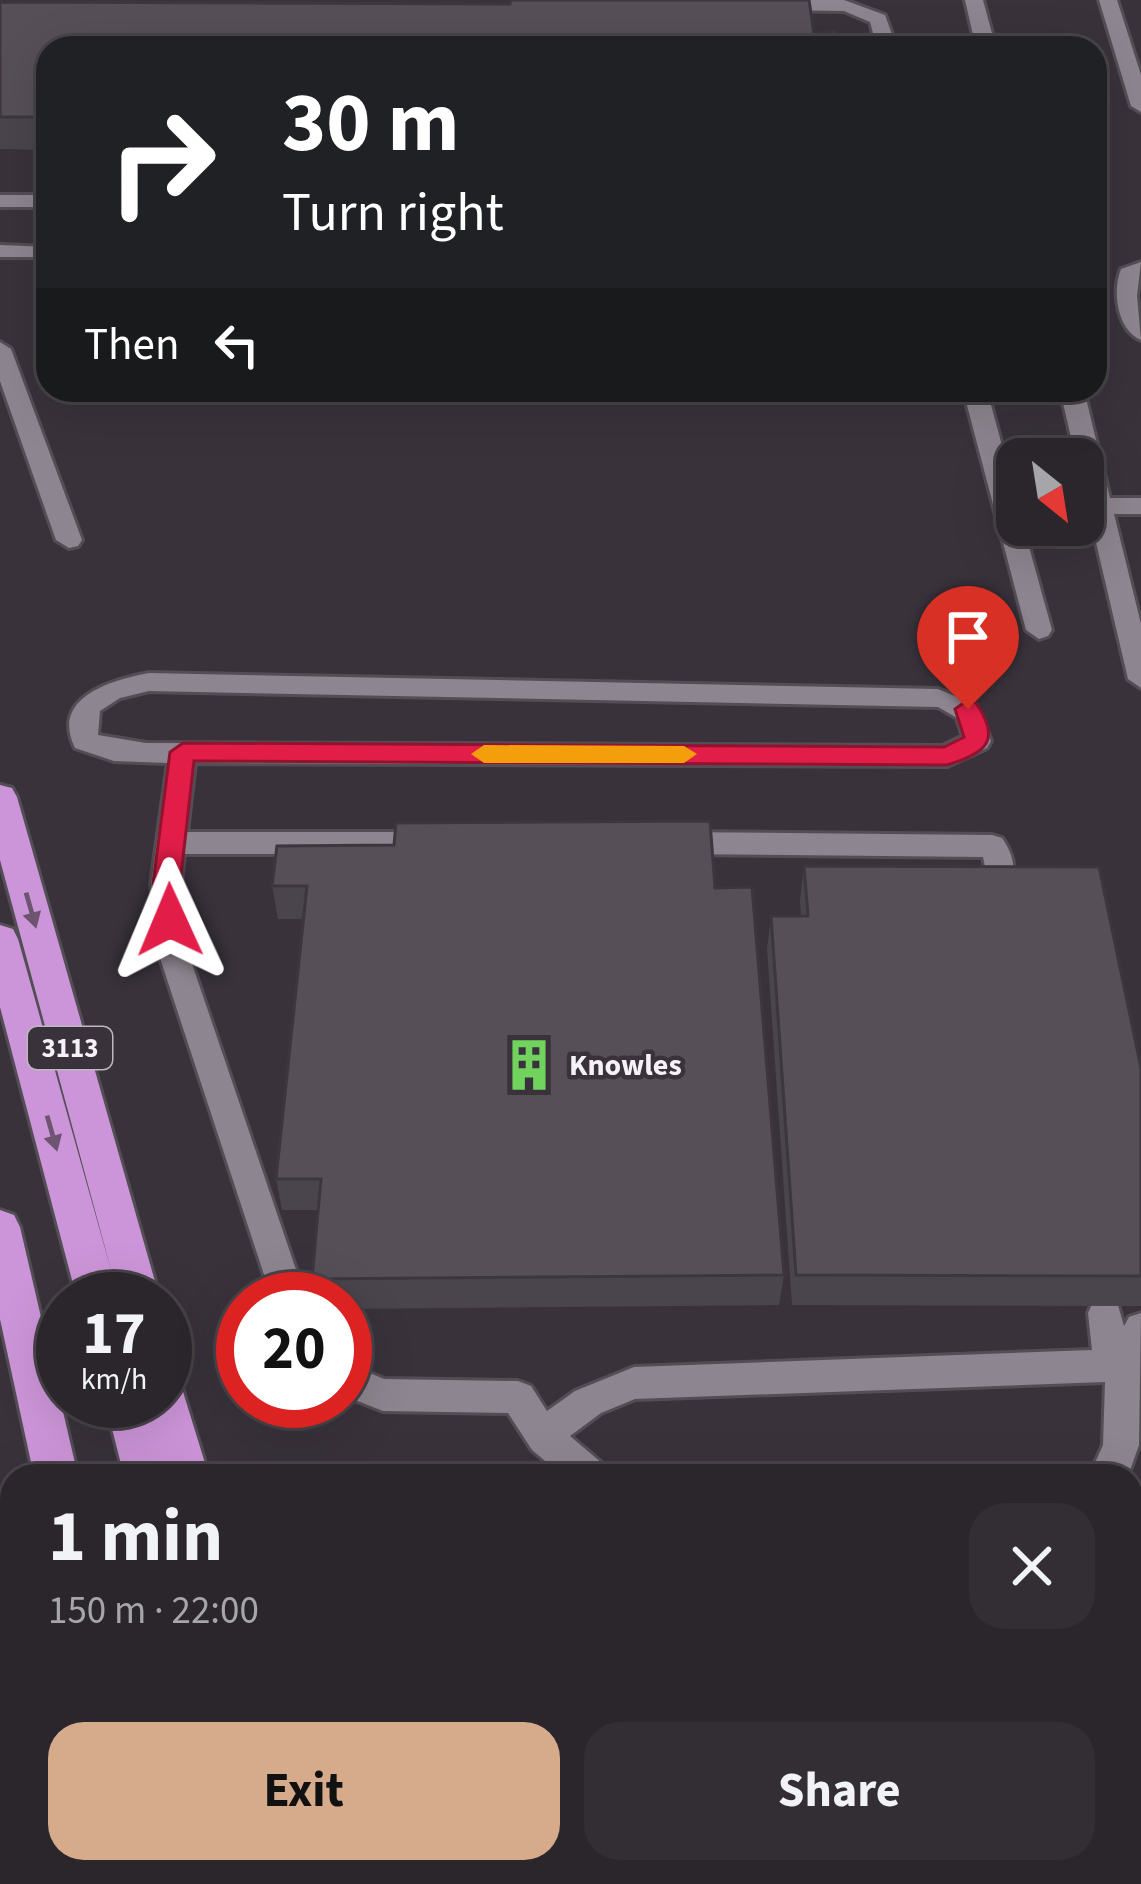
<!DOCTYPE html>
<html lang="en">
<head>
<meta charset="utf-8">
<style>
	:root { --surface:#2b262c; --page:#332e34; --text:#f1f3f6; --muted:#a6a5a9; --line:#474348; --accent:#d6ab8b }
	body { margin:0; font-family:"Source Sans 3",sans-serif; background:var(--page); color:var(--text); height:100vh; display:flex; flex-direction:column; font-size:45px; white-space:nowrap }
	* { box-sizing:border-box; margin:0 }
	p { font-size:39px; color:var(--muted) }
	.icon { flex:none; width:66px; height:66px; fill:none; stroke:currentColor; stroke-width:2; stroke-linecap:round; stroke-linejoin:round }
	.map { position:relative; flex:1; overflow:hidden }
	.drawer { position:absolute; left:0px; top:1464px; width:1143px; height:420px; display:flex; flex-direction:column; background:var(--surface); border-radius:36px 36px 0 0; box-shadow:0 12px 48px #0002,0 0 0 3px var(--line) }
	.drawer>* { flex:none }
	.banner { position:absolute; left:36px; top:36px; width:1071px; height:366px; border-radius:36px; box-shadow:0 12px 48px #0002,0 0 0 3px var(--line); background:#202124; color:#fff; overflow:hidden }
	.needle { width:78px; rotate:150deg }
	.controls { position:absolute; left:996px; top:438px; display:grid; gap:24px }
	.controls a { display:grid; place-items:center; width:108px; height:108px; border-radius:24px; background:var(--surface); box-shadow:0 12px 48px #0002,0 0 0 3px var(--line); font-size:60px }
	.speed { position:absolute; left:36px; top:1272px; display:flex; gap:24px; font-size:60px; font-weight:700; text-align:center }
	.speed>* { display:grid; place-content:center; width:156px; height:156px; border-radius:50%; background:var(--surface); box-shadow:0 12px 48px #0002,0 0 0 3px var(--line); line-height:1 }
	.speed small { font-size:30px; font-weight:400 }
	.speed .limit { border:18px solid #d22; background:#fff; color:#111 }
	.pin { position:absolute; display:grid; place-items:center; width:102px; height:102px; color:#fff; margin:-123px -51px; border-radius:50% 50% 50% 0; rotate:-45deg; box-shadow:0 0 12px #0007 }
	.pin .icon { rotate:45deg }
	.me { position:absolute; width:132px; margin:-66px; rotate:359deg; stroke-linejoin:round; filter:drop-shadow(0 0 9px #0008) }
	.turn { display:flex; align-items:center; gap:42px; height:252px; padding:0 48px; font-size:54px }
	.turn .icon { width:156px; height:156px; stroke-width:2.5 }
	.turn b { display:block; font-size:84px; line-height:102px }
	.then { display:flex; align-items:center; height:114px; padding:0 48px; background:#0003; gap:24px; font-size:45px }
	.round { display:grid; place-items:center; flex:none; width:126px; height:126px; border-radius:36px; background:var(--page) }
	.head { display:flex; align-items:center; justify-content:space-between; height:204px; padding:0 48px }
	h1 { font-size:72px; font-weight:700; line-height:90px }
	.action { display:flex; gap:24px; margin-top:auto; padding:24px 48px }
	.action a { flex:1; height:138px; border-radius:36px; background:var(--accent); color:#111; font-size:48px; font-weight:700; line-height:138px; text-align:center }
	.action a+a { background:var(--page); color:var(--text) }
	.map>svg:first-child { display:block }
</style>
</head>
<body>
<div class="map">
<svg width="1141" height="1884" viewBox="0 0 1141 1884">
	<rect width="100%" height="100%" fill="#39323b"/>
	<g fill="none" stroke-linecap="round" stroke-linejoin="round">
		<g stroke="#534e55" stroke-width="6">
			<g id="minor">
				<path d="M763,0H844L885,15L897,48H877L870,22L844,11L769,10L760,4Z"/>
				<path d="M965,0H983L996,48H976Z"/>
				<path d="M1099,0H1117L1141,75V112L1131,106Z"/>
				<rect x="0" y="195" width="48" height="12"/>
				<path d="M0,245L48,247V257H0Z"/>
				<path d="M1141,262L1137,296L1141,340C1117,330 1112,291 1121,269Z"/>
				<path d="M0,342L11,349L82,540L78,546L69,548L56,540L0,381Z"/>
				<path d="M963,390H987L1017,501V525H1023L1052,630L1048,636L1039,639L1026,630Z"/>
				<path d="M1060,390H1084L1110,498H1141V514H1114L1141,624V688L1128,679L1083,487V459H1076Z"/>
				<path d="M149,673L938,689L976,705L991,741L987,748L947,766L195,763L187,832H435L449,843L435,854H184L181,884L189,955L306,1299H272L159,955L151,884L168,763L114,761L75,748C50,697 112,680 149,673ZM149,691L938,707L957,718L963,736L943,746L146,743L98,735L100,711L120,698Z"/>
				<path d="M675,832L992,835L1002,838C1012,852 1018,870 1009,886H989L983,857L675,854L661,843Z"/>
				<path d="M1105,1298L1117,1302L1124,1326L1129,1317L1141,1313L1139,1445L1128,1476H1089L1103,1445L1105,1382L635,1399L601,1413L570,1436L603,1464L608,1476H563L532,1450L508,1413L383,1411L345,1396V1363L384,1379L518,1381L531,1386L547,1411L575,1391L634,1367L1092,1350L1088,1313L1093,1302Z"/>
				<rect x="1131" y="1623" width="10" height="38"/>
				<path d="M1141,1735V1775L1131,1776V1736Z"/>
			</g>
		</g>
		<g stroke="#534e55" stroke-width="6">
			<g id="highway">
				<path d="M0,785L12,788L17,797L160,1299H77L0,1007V925L13,929L18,939L113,1277L0,860Z"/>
				<path d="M0,1210L14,1215L20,1227L78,1476H34L0,1319Z"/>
				<path d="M165,1377L180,1382L209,1476H124L105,1401H165Z"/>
				<path d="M0,1535L12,1540V1639L0,1635Z"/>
				<path d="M37,1872H87L90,1884H40Z"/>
				<path d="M125,1872H175L178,1884H128Z"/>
				<path d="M225,1872H321L324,1881L327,1872H377L373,1884H228Z"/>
			</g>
		</g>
		<use href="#minor" fill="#8d858f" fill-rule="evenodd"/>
		<use href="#highway" fill="#cd95d9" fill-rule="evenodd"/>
	</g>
	<g fill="#4a444c">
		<path d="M0,2L838,48H48V150L0,149Z"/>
		<path d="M804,866L1141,1068V1306L792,1305L767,949L771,916H801L800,900Z"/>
		<path d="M272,886L715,888L784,1275L779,1305L345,1309V1299H316L312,1279L318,1210H282L276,1179L303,919H278Z"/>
	</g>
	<g fill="#564f58" stroke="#3c373e" stroke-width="3">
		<path d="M511,0H809L814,34L835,31L838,48H48V117H0V2L510,4Z"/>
		<path d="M710,821L715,888L752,887L784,1275L312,1279L321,1179H276L307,886H272L277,846L394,845L396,823Z"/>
		<path d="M804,866L1099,867L1141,1068V1276L796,1275L771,916H808Z"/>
	</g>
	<defs><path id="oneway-solid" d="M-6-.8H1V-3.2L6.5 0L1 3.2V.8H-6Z" transform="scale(3)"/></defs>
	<g fill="#6d5572">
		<use href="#oneway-solid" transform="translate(31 910) rotate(74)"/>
		<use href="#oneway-solid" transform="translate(52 1133) rotate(74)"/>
	</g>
	<path fill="#e11d48" stroke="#92132f" stroke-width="3" d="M968,700L976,703C1002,741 986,753 947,765L194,761L180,884L184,920L170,930L157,920L153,884L170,752L183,743L944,747L964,737L955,709Z"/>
	<path fill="#f59e0b" d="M484,745L684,746L697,754L684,763H484L471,754Z"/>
	<defs>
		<g id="building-bare" transform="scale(4.14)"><path d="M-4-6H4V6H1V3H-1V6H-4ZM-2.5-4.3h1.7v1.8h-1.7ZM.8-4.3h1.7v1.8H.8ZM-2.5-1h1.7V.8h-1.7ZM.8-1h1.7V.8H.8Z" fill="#71d25e" stroke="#39323b" stroke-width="2.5" paint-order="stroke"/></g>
	</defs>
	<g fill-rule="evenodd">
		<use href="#building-bare" x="529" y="1065"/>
	</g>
	<g text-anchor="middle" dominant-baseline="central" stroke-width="9" stroke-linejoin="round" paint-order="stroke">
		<rect fill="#39323b" stroke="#bdb8bf" stroke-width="3" x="28" y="1027" width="84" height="42" rx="9"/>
		<g font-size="27" font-weight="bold" fill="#f6f1f7">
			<text x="70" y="1048">3113</text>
		</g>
		<g font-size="30" font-weight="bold" fill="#f6f1f7" stroke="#39323b" text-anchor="start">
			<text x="569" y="1065">Knowles</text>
		</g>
	</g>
</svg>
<div class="controls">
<a><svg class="needle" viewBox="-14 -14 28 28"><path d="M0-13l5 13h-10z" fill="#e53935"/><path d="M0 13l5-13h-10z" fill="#a6a5a9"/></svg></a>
</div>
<div class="speed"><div>17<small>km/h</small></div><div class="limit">20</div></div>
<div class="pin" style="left:968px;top:709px;background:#d93025"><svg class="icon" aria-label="arrive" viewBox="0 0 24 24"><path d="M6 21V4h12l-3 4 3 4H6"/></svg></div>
<svg class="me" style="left:170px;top:920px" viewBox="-20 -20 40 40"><path d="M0-17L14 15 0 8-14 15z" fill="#e11d48" stroke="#fff" stroke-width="4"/></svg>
<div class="banner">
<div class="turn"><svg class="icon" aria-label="right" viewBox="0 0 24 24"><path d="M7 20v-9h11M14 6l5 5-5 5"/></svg><div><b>30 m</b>Turn right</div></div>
<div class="then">Then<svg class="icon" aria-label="left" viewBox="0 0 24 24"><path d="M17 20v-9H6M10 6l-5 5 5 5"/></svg></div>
</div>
<section class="drawer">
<div class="head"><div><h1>1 min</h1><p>150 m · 22:00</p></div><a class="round"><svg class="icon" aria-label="close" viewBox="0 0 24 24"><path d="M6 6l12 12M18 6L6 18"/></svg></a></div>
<div class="action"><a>Exit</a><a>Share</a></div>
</section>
</div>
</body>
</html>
